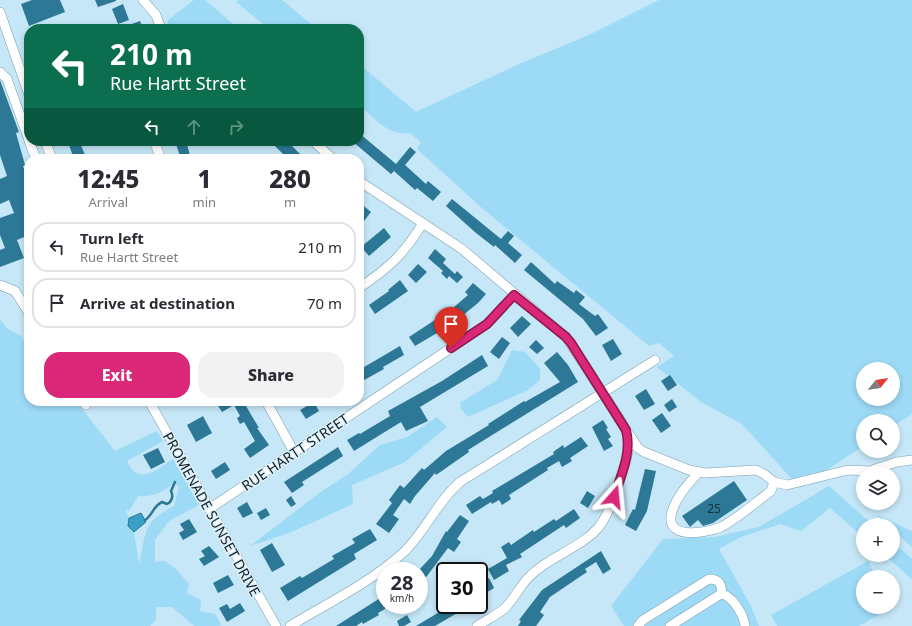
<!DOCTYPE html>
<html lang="en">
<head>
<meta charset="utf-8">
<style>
	:root { --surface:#fff; --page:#f2f2f3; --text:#2b2b33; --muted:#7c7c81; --line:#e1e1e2; --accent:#db2777 }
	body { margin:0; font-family:"Noto Sans",sans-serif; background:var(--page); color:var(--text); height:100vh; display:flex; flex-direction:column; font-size:15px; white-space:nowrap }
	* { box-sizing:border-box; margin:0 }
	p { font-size:13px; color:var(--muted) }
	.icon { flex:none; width:22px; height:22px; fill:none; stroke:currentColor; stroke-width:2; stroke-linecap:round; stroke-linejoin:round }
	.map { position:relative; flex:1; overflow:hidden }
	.sheet { position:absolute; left:24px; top:154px; width:340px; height:252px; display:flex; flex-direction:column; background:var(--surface); border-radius:16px; box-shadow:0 2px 6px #0003 }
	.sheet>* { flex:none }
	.banner { position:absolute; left:24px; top:24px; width:340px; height:122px; border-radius:16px; box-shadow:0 2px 6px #0003; background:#0b6e4f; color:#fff; overflow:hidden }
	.needle { width:26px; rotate:60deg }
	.fabs { position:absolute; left:856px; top:362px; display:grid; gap:8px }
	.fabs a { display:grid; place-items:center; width:44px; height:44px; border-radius:50%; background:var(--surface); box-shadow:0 2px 6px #0003; font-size:20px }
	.speed { position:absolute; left:376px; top:562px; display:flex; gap:8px; font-size:20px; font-weight:700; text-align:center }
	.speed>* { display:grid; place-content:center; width:52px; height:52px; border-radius:50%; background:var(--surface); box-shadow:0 2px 6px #0003; line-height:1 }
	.speed small { font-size:10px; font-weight:400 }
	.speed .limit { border:2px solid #111; border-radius:6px; background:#fff; color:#111 }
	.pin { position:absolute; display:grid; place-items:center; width:34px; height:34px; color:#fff; margin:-41px -17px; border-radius:50% 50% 50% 0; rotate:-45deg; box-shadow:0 0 4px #0007 }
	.pin .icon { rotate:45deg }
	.me { position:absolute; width:44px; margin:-22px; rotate:18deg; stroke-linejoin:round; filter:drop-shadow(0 0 3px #0008) }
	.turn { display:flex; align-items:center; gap:14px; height:84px; padding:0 20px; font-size:18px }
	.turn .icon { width:52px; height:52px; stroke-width:2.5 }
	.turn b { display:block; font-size:28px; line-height:34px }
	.lanes { display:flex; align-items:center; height:38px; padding:0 20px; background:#0003; justify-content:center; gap:20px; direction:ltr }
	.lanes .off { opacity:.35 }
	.eta { display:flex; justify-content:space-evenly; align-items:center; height:68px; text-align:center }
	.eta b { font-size:24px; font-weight:800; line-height:28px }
	.action { display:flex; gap:8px; margin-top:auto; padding:8px 20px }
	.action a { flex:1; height:46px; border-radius:16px; background:var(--accent); color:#fff; font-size:16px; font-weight:800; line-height:46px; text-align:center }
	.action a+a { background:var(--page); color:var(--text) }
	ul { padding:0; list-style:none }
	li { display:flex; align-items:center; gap:12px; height:50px; margin:0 8px 6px; padding:0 12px; border:2px solid var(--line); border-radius:16px }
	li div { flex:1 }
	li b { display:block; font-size:15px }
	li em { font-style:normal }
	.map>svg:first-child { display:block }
</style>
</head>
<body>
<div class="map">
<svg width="912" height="626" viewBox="0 0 912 626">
	<rect width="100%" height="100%" fill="#c5e7f7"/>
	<g fill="#9ddaf6" fill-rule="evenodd">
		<path d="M194,0H205L239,29H170L167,21Z"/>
		<path d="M238,0H282L317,29H269L236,2Z"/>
		<path d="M659,0H912V414L893,426V421H863V446L800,488L742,424L701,402L657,367L674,356L659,343L649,346L483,209L417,149L421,142L410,133C388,136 374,118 359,105V64L416,112L519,64L589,35ZM863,369H893V399H863Z"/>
		<path d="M0,320L8,329L21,336L29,350V401H76L115,451L157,431L163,441L127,461C138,487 158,469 173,459L199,505L169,521L155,540V562L165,561L176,569L189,584L187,593L201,600L200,611L215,614L221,624L220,626H194L172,607H156V620L150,626H0ZM175,482L179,488L174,506C141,523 147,532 139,564L134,532L128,526L129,518L125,510L129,511L138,496C154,497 163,492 175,482Z"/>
		<path d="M512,350L525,352L540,369V380L528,390L468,417L461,409L460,403L497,380Z"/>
		<path d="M437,417L447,427L405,462L352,485L353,504L289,533L250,546L322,491L347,475L380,445L407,437Z"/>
		<path d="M829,486L873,525H863V537L830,508L801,531L780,524L741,537L719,549L751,606L759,626H624L611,606L663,539L715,537L759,527Z"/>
		<path d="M877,515L912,531V547L893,530V525H888Z"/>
		<path d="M893,542L912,559V579L884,555H893Z"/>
		<path d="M868,561L876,577H863V607H893L859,626H777L771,615Z"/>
	</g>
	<path fill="#3a9fc7" stroke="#2d7896" d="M141,513L146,522L134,532L128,526L129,518Z"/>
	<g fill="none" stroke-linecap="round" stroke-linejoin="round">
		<path stroke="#2d7896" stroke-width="2.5" d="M145,520C153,515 153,506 162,502L167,504C173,501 173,495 171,491L175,482"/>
	</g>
	<g fill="#2c7896">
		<path d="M32,0H60L65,12L29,26L21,4Z"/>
		<path d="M95,0H116V1L98,7Z"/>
		<path d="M123,4L129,20L118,24L112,9Z"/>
		<path d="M140,21L143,29H121V28Z"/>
		<path d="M0,80L19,132L16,133L25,165L23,166L29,183V235L17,240L24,258L0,267V250L5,248L0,235V218L14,213L9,200L0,204V179L7,176L0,155Z"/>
		<path d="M359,133L396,164L410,147L416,152L405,165L426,184L428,181L441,192L433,201L417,188L415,190L394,171L391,174L352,141H359Z"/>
		<path d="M79,141L86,157L74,159L69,145Z"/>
		<path d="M175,141H186L191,159H181Z"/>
		<path d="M270,141H287L305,159H288Z"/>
		<path d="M452,199L501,239L508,231L514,236L508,243L522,255L515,263L495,245L494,247L476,233L446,206Z"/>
		<path d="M359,202L371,212L364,221L359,217Z"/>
		<path d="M384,228L391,237L369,256L361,247Z"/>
		<path d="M435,249L446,259L443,263L455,274L457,271L463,277L457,283L449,276L447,279L441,273L443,271L428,258Z"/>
		<path d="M531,262L555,284L557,281L574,293L576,290L585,297L579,304L595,316L598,314L608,328L596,336L583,319L524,270Z"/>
		<path d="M418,264L427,272L416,283L408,275Z"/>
		<path d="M400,280L408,291L375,314L369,305L389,291L388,290Z"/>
		<path d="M473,283L486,294L478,303L462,316L454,307L468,295L465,292Z"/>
		<path d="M447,312L454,323L415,346L409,337Z"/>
		<path d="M522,316L531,324L518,337L510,328Z"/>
		<path d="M502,337L510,343L499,359L490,352Z"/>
		<path d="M613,339L622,354L611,361L602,345Z"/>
		<path d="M536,340L544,348L537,354L529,347Z"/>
		<path d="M400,346L404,355L383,367L384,369L359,383V370Z"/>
		<path d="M557,352L568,365L578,382L468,450L469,452L436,475L435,473L415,496L410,504L404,499L393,515L399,519L389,533L376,524L392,503L389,500L400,485L404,488L422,468L424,470L446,451L489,425L488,424L524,401L525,402L560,382L544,363Z"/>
		<path d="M482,355L488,366L420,407L428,421L406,431L401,422L354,451L347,440L359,433L360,434L390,416L388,411L442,381Z"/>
		<path d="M670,375L677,385L668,391L661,381Z"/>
		<path d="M646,389L655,404L644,410L635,396Z"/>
		<path d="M672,399L677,407L669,412L664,405Z"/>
		<path d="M215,401H243L259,428H257L269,445L250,458L244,449L255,441L244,422L240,424L237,418L240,416L234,405L222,412Z"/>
		<path d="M314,402L319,411L306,419L300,410Z"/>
		<path d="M662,413L671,426L661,433L652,420Z"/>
		<path d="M203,416L212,433L196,442L187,425Z"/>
		<path d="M603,420L608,428L606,429L611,437L608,439L613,446L604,451L592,427Z"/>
		<path d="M581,437L588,446L570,458L572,461L562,467L559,461L547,468L548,470L509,495L511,499L502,505L499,500L492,504L491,502L472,514L466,505L480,496L483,499L493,493L492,491L554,454L553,452L563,445L564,448Z"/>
		<path d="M338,447L343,456L302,482L304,485L292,493L284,482Z"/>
		<path d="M158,448L165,462L151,469L143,455Z"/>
		<path d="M225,462L230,470L216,479L211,471Z"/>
		<path d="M645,469L656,471L647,511L636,531L625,525L633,509L635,510Z"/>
		<path d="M734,481L747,500L713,523L703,526L698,520L690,527L682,516Z"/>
		<path d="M587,491L595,496L588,508L580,503Z"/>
		<path d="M291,496L296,504L291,507L286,500Z"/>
		<path d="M247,502L253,513L243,518L237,508Z"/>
		<path d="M266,508L270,515L261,520L257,513Z"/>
		<path d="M574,509L580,518L566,528L564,525L520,554L522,557L506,565L509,571L494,580L488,569L507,558L501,547L509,542L511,545L533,530L534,532L554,519L556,521Z"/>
		<path d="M460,515L469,521L457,539L461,542L454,552L448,548L427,576L419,583V570L432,556L446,531L447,532Z"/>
		<path d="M189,519L197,532L183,540L179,533L184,530L180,524Z"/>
		<path d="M370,529L377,540L354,554L356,559L288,601L280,588L300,576L302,578L334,559L332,556L355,543L352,539Z"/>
		<path d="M272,543L285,565L272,572L260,550Z"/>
		<path d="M209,546L219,557L204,566L199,559L205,556L201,551Z"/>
		<path d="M601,551L611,569L603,574L596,562L585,569L587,572L550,597L540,612L544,615L536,626H518L521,621L519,620L542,590Z"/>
		<path d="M228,575L234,585L218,593L213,583Z"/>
		<path d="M489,578L494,588L484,594L479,584Z"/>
		<path d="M385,595V609L378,613L379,615L363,624L362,622L356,626H336Z"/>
		<path d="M240,603L245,611L227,622L219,608L227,604L230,609Z"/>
		<path d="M451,605H471L435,626H416Z"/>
		<path d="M407,615L411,622L404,626H399L397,621Z"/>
	</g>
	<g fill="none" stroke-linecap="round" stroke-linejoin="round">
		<g stroke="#7d9dac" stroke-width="10">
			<g id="minor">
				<path d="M143,0L156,15L161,29"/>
				<path d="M0,12L29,95"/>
				<path d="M0,72L7,79L29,140"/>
				<path d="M29,141L36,159"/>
				<path d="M45,141L52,159"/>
				<path d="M154,141L161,159"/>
				<path d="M313,141L333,159"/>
				<path d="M359,181L462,249L566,337L619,418C623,425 628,432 629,440C630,457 609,516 598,528C580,548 551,556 531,575C521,584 515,598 505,608C497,615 486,620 477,626"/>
				<path d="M0,285L15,291L29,313"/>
				<path d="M359,288C389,268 404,254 423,223"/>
				<path d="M82,401L86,405"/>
				<path d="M149,401L276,626"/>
				<path d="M266,401L294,452"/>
				<path d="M629,434L638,448L644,452L689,470L705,473L756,470L764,474L774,482L787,485L848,470L869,471L897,462L912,460"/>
				<path d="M699,472C688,484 674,499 671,516C668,541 709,532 721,527C737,519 756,502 771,491L774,482"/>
				<path d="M209,509L487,324L514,295"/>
				<path d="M290,626C328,603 372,582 405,551C426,530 437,502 460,482L655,360"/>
				<path d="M638,626L643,620L709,579C719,579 723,585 721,594"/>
				<path d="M670,626L721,594C732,595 744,615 745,626"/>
			</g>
		</g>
		<use href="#minor" stroke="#fff" stroke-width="9"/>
	</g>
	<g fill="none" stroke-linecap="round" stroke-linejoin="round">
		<g stroke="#8e194d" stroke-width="10">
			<path id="route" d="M451,348L487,324L514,295L566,337L571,343L626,430C632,453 621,475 614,497"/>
		</g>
		<use href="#route" stroke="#db2777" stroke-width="7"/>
	</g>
	<g text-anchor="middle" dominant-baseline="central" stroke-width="3" stroke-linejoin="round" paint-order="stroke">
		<g font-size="12" fill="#17343f">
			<text x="714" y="508">25</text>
		</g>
		<g font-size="14" fill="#101d22" stroke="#def2fc">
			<text transform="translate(295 452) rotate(-34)">RUE HARTT STREET</text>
			<text transform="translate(212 514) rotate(61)">PROMENADE SUNSET DRIVE</text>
		</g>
	</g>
</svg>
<div class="fabs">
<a><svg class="needle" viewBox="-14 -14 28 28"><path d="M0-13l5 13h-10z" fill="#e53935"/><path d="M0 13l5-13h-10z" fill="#7c7c81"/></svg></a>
<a><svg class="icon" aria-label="search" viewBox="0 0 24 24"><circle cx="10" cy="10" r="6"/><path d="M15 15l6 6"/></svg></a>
<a><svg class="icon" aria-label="layers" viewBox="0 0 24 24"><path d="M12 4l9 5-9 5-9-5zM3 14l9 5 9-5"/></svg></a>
<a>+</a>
<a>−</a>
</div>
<div class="speed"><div>28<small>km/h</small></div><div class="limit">30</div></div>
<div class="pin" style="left:451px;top:348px;background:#d93025"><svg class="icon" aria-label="arrive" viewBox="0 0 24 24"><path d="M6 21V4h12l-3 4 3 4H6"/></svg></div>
<svg class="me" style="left:614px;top:497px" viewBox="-20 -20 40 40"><path d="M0-17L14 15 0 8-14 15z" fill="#db2777" stroke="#fff" stroke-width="4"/></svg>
<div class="banner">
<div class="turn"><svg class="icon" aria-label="left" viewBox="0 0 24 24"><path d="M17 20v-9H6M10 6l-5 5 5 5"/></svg><div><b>210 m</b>Rue Hartt Street</div></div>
<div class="lanes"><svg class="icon" aria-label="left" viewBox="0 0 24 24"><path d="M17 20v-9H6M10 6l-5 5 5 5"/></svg><svg class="icon off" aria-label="ahead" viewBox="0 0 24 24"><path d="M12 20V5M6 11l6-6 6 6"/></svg><svg class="icon off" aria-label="right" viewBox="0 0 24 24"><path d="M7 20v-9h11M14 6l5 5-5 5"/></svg></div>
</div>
<section class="sheet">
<div class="eta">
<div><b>12:45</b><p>Arrival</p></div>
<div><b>1</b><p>min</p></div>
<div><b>280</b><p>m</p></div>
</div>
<ul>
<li><svg class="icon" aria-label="left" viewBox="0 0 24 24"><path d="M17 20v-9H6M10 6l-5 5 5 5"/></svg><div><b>Turn left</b><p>Rue Hartt Street</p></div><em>210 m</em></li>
<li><svg class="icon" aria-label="arrive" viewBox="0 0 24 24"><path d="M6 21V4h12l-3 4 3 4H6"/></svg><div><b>Arrive at destination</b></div><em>70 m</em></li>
</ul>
<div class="action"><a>Exit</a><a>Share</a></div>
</section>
</div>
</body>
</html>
